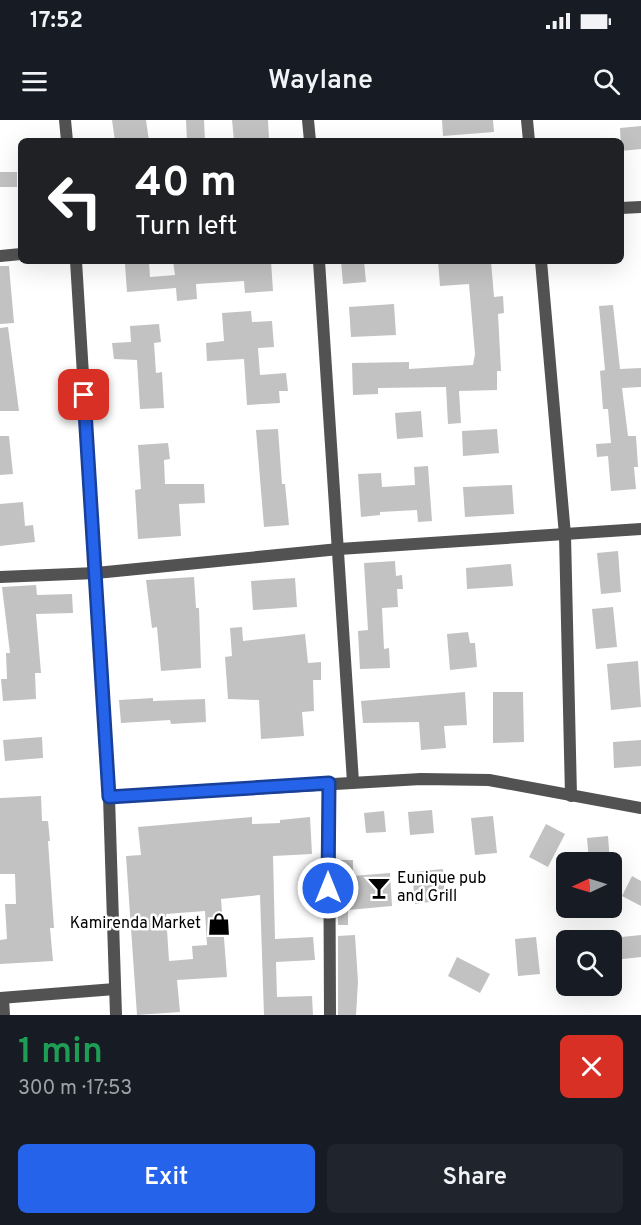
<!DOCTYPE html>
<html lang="en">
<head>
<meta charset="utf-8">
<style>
	:root { --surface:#171b24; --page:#20242c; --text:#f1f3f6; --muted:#9ea1a6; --accent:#2563eb }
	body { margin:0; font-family:Overpass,sans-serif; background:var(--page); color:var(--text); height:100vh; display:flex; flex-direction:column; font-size:22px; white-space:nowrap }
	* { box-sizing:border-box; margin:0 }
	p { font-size:20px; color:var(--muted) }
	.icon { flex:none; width:33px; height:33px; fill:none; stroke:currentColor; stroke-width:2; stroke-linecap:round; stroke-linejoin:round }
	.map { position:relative; height:895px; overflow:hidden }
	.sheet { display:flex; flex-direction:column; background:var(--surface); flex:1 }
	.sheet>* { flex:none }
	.banner { position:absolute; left:18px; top:18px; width:606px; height:126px; border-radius:9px; box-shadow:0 6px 24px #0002; background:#202124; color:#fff; overflow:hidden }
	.needle { width:39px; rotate:266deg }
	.controls { position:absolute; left:556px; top:732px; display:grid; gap:12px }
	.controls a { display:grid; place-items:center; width:66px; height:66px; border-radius:9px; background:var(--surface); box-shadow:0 6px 24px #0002; font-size:30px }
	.pin { position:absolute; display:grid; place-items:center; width:51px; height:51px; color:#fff; margin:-26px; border-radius:12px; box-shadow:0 3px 9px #0006 }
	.me { position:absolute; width:66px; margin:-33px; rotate:0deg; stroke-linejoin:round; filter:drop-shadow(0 0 4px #0008) }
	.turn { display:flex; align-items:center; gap:21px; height:126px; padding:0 18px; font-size:27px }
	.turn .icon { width:78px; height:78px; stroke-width:2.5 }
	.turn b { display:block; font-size:42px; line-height:51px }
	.round { display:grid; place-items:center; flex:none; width:63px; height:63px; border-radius:9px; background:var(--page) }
	.headline { display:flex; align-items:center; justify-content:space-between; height:102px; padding:0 18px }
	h1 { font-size:36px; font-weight:600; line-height:45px; color:#1e9e55 }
	.action { display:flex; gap:12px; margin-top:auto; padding:12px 18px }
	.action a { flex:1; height:69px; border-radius:9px; background:var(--accent); color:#fff; font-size:24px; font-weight:600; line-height:69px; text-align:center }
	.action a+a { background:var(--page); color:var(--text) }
	.status { display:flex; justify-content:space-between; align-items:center; height:42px; padding:0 30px; background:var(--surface); direction:ltr }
	.status svg { height:16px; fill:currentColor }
	header { display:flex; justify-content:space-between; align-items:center; height:78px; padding:0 18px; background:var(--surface); font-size:27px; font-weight:600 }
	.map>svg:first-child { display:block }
</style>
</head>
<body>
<div class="status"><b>17:52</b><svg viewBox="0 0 49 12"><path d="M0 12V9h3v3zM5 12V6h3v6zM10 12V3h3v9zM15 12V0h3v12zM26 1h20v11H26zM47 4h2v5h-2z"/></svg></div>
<header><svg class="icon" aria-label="menu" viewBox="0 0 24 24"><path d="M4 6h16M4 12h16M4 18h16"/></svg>Waylane<svg class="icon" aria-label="search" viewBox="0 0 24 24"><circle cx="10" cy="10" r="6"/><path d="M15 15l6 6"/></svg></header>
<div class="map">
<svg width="641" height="895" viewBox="0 0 641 895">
	<rect width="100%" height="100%" fill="#fff"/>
	<g fill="#c2c2c2" fill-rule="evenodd">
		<path d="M112,0H146L149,21H115Z"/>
		<path d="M186,0H204L205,21H187Z"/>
		<path d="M232,0H268L269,19L234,21Z"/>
		<path d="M442,0H493L494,12L443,16Z"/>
		<path d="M641,6V29L621,31L620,8Z"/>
		<rect x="0" y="52" width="17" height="15"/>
		<path d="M173,141H194V144L271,141L273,171L245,173L244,161L196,164L197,179L177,181L176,168L127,172L125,144L149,142L150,157L175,155Z"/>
		<path d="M341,141H364L366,162L343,164Z"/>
		<path d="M438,141H491L494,177L503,176L504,193L498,194L501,251H497V270L459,271L461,303L448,304L446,267L378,268V274L353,275L352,243L409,242V249L473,245L475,234L469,164L440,166Z"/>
		<path d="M0,146H9L14,203L0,204Z"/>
		<path d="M394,184L396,215L351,217L349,187Z"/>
		<path d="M613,185L620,249L641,248V267L622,268L628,316H636L638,347H634L636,369L611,371L608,336L597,337L596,324L611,323L608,289H603L600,251L605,250L599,186Z"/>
		<path d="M251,191L252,202L272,201L274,227L258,228L260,255L286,253L288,271H279L280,283L247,285L244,239L207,241L206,223L224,221L222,193Z"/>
		<path d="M159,204L161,222L154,223L156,253L162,252L164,288L140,289L137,240L114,239L112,223L131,222L130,206Z"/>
		<path d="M8,207L19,291H0V208Z"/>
		<path d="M421,291L423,317L397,319L395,293Z"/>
		<path d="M278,309L282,364H285L289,405L264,407L256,310Z"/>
		<path d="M497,309L499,333L463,336L462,311Z"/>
		<path d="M0,316H9L13,354L0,355Z"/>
		<path d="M168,323L170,339L164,340L165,364H204L205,383L179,384L181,416L138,419L135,370L141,369L138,325Z"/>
		<path d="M428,346L432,401L418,402L417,390L380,392V395L361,397L358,354L381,353L382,367L415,365L414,347Z"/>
		<path d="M512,365L514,394L465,397L463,367Z"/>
		<path d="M23,382L25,406L33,405L35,422L0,426V384Z"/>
		<path d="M618,431L621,472L601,474L597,433Z"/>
		<path d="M395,441L396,456L402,455L403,469H397L398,487L382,488L384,529L389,528L390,548L360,549L358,511L368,510L364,443Z"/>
		<path d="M511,444L513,466L467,469L466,448Z"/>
		<path d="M194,457L196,488H199L201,548L161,551L157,507L152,508L146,460Z"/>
		<path d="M295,458L297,487L253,490L251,461Z"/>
		<path d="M36,465L37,475L72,474L73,493L36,494L41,553H35L36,579L3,581L1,559H7L6,533H10L2,467Z"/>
		<path d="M613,487L617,527L596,529L592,489Z"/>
		<path d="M242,507L243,521L305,514L308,543L321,542V560H313L314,591L302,592L304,616L261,619L259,580L228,579L225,537L232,536L230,508Z"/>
		<path d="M468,512L470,523H475L477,547L450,550L447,514Z"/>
		<path d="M638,541L641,587L611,590L607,544Z"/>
		<path d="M465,572L467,605L444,606L446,628L421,630L419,602L363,603L361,581Z"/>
		<path d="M493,572H523L524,622L493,623Z"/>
		<path d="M153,578V581L205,579L206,602L171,604L170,600L121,603L119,580Z"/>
		<path d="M42,617L43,638L5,641L3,620Z"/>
		<path d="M641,620V646L614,648L613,622Z"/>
		<path d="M41,676L42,701H48L50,721H48L54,808H50L53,841L0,844V820L7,819L5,784H16L15,754H0V678Z"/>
		<path d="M432,690L434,713L410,715L408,692Z"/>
		<path d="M384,691L386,712L366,713L364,693Z"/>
		<path d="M493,696L497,733L475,735L471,698Z"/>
		<path d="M252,697V704L280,703V700L310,697L312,734L273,736L275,819L313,817L315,840L276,842L277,877L312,876L313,895H264L260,775L221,779L227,857L177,860L180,892L137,895L126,736L141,735L138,707ZM205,791L207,825L192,826L193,839L169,841L166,794Z"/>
		<path d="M546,704L565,714L548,747L529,737Z"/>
		<path d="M608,716L610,742H589L587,718Z"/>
		<path d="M338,740H353V756L390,753L392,786L348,790V805H338Z"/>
		<path d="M443,749L445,780L415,784L412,752Z"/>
		<path d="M632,756L641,761V786L622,776Z"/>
		<path d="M355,815L358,862L356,895H338V816Z"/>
		<path d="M641,815V837L614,840L612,818Z"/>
		<path d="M536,817L540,854L518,856L515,819Z"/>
		<path d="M457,837L490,854L480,873L448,856Z"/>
	</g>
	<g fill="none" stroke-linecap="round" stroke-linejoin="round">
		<g stroke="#525252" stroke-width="12">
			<path d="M65,0L67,21"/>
			<path d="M308,0L310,21"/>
			<path d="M527,0L529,21"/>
			<path d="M621,88L641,87"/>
			<path d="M0,136L21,134"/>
			<path d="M76,141L109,677L116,895"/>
			<path d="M319,141L353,662"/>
			<path d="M541,141L565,415L571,676"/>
			<path d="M0,457L96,453L339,429L641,409"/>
			<path d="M329,663L330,895"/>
			<path d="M109,677L421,659L489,660L641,688"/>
			<path d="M0,878L115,869"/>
			<path d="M3,878L4,895"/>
		</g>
	</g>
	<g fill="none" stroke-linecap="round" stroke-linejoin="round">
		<g stroke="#184099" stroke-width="15">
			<path id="route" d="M84,275L109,677L329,663L328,768"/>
		</g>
		<use href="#route" stroke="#2563eb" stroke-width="10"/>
	</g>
	<defs>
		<g id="bar-bare" transform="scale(1.8)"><path d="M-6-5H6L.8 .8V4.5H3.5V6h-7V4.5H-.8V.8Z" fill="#000" stroke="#fff" stroke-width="2.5" paint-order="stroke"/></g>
		<g id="shop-bare" transform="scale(1.8)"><path d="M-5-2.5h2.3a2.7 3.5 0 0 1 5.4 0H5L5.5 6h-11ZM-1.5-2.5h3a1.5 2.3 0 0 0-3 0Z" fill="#000" stroke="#fff" stroke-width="2.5" paint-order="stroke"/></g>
	</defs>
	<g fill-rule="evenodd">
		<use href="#bar-bare" x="379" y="768"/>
		<use href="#shop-bare" x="219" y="804"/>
	</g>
	<g text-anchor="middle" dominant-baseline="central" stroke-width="5" stroke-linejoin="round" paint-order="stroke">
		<g font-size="16" fill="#000" stroke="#fff" text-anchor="start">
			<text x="397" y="759">Eunique pub<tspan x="397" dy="18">and Grill</tspan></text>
			<text x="201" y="804" text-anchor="end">Kamirenda Market</text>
		</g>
	</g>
</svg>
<div class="controls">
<a><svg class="needle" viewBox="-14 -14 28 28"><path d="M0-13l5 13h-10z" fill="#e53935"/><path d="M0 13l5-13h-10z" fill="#9ea1a6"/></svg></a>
<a><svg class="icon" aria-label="search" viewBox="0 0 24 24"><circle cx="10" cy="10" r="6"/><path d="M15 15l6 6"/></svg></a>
</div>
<div class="pin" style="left:84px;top:275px;background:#d93025"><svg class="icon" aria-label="arrive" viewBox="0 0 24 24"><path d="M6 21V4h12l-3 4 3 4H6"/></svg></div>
<svg class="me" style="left:328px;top:768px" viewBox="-20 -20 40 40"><circle r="17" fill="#2563eb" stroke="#fff" stroke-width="3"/><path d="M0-11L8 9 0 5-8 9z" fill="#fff"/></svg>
<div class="banner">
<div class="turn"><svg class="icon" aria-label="left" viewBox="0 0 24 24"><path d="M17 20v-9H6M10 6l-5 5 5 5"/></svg><div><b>40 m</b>Turn left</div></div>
</div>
</div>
<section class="sheet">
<div class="headline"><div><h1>1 min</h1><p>300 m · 17:53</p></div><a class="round" style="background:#d93025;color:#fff"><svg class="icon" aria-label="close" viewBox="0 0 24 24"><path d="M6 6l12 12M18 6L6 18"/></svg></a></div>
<div class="action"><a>Exit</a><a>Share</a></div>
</section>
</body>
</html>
